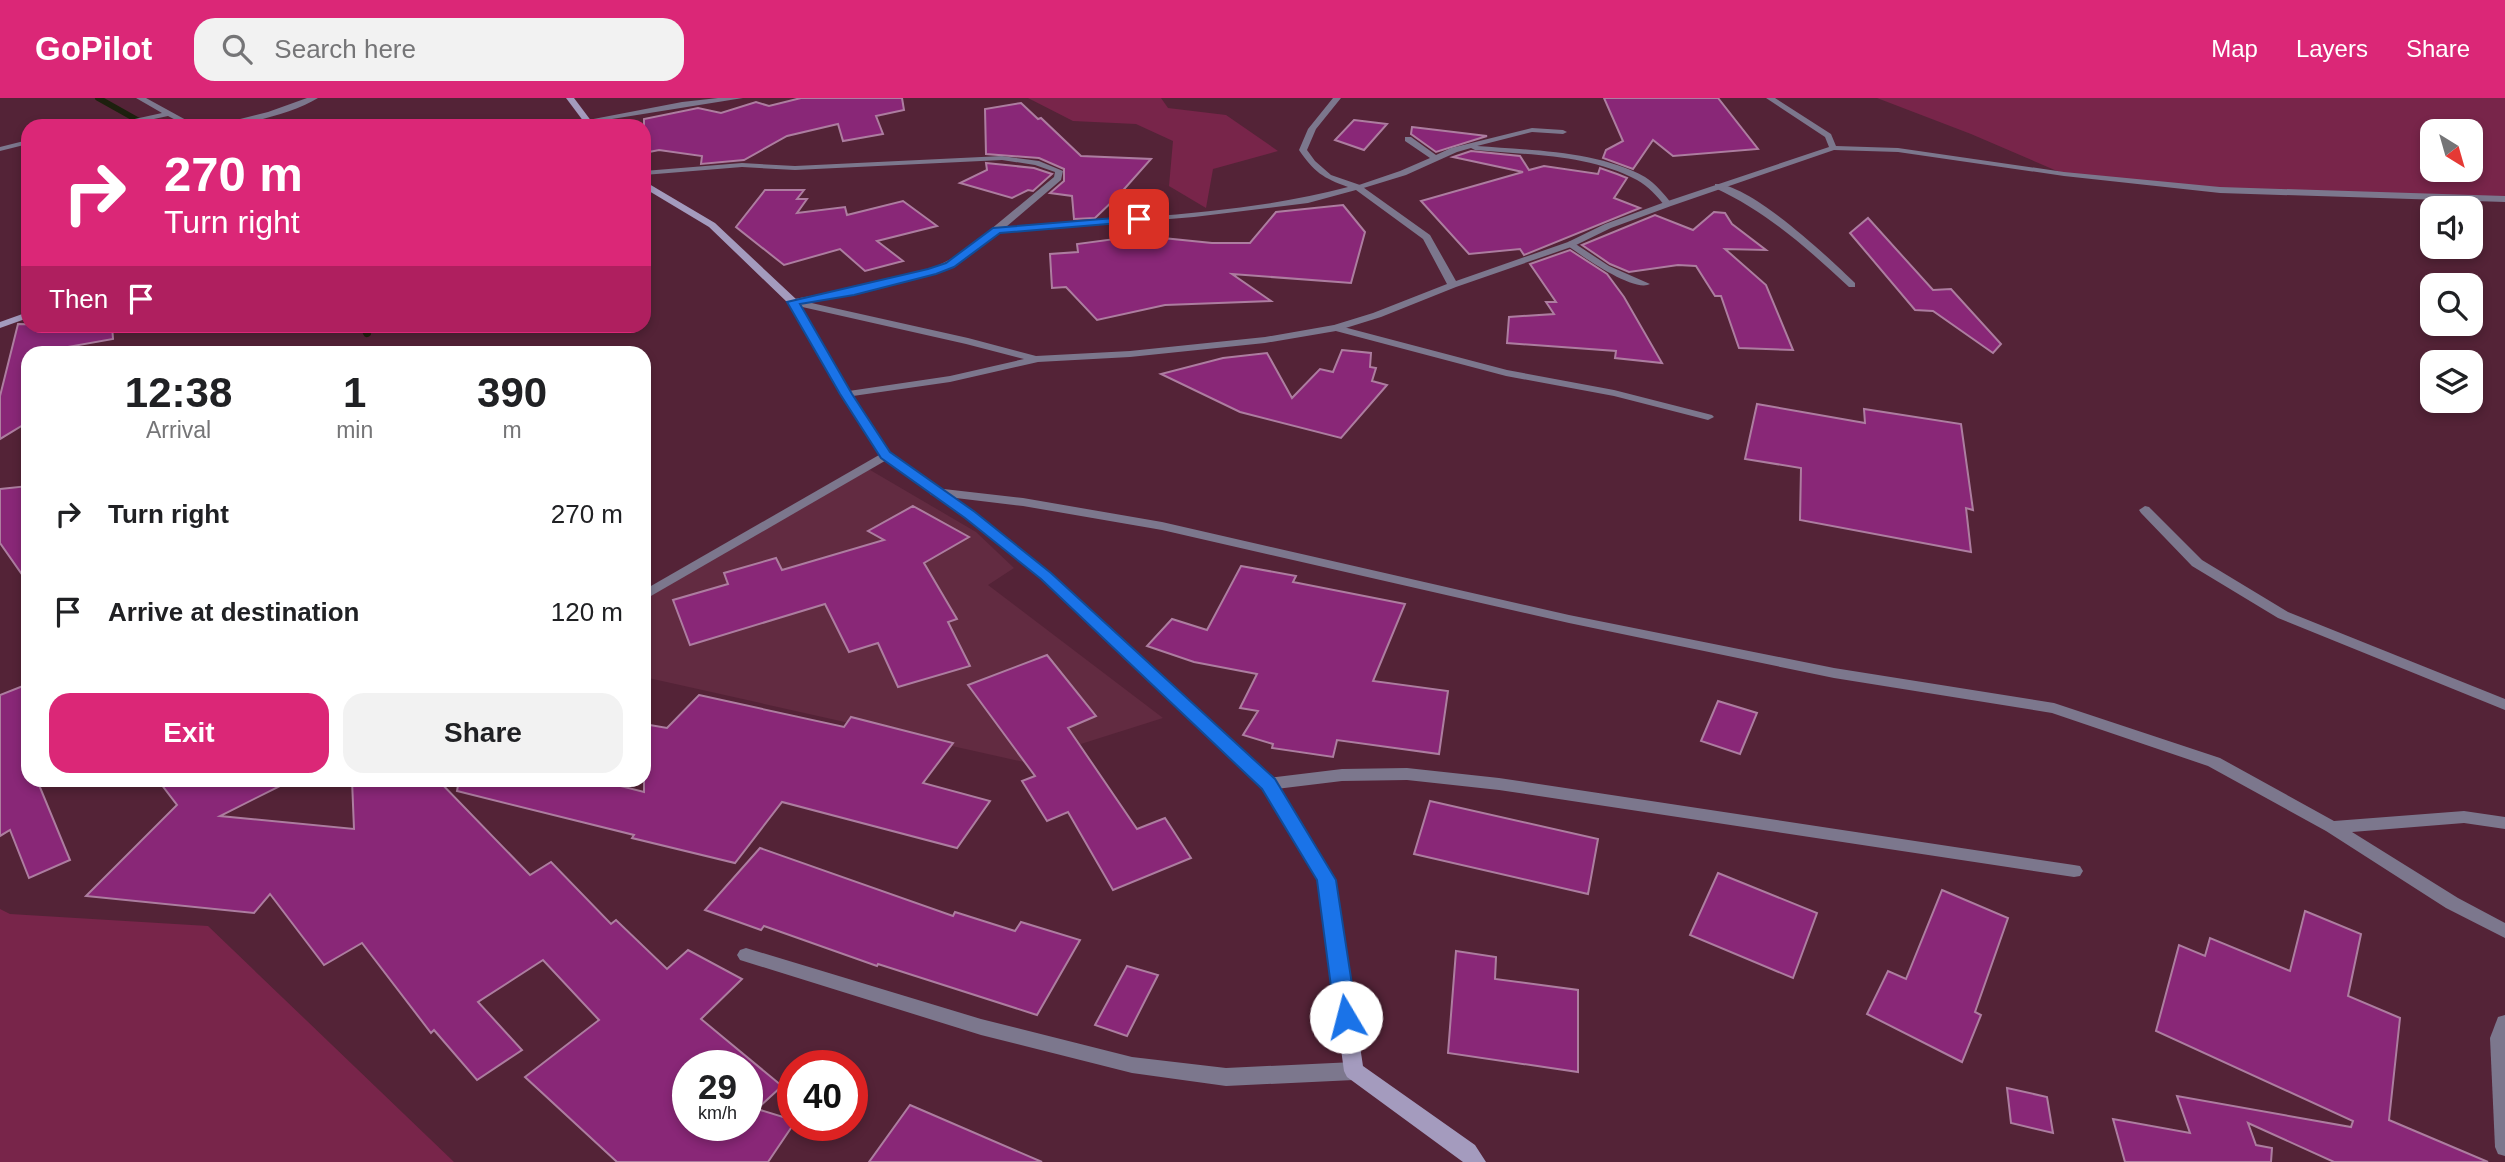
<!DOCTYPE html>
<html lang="en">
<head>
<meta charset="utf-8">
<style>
	:root { --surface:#fff; --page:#f2f2f2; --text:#202124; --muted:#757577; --accent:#db2777 }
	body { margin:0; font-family:Helvetica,sans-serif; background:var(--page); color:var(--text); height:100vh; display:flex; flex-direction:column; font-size:26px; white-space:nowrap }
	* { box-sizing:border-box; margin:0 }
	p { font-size:23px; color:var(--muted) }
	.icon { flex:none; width:38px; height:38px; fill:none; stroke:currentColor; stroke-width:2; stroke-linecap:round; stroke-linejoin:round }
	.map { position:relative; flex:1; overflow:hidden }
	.side { position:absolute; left:21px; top:248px; width:630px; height:441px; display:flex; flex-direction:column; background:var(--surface); border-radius:21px; box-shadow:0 4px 10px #0003 }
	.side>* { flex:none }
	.hud { position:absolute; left:21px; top:21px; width:630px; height:214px; border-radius:21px; box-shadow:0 4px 10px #0003; background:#db2777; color:#fff; overflow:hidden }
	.needle { width:46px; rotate:143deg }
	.buttons { position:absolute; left:2420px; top:21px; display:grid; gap:14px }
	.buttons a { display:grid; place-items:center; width:63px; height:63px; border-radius:14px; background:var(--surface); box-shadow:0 4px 10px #0003; font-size:35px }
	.speed { position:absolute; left:672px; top:952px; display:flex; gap:14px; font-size:35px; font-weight:700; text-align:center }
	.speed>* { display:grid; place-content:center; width:91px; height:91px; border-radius:50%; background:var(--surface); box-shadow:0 4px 10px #0003; line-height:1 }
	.speed small { font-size:18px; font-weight:400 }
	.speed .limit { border:10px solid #d22; background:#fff; color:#111 }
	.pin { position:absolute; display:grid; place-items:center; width:60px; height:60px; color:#fff; margin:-30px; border-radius:14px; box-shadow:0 4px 10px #0006 }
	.me { position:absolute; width:77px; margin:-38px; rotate:352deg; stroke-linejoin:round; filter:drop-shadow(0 0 5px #0008) }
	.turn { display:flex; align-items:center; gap:24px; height:147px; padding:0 28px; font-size:32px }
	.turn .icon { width:91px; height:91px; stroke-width:2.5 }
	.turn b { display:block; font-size:49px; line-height:60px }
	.then { display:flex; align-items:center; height:66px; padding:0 28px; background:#0003; gap:14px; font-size:26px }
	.eta { display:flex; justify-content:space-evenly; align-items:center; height:119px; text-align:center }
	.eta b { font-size:42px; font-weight:800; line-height:49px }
	.cta { display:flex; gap:14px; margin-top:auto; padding:14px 28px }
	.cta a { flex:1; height:80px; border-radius:21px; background:var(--accent); color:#fff; font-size:28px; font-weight:800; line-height:80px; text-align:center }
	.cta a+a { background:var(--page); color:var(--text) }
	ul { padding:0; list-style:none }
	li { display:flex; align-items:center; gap:21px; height:98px; padding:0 28px }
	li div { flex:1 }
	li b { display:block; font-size:26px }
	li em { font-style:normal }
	header { display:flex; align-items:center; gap:42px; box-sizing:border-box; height:98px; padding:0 35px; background:var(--accent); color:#fff }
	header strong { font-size:33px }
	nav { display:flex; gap:38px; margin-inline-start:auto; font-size:24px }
	.search { width:490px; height:63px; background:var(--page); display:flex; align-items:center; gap:18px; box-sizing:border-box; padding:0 24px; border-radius:21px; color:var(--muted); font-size:26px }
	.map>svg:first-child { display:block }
</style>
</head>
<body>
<header>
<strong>GoPilot</strong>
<div class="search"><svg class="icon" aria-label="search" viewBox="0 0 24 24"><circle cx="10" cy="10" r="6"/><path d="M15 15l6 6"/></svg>Search here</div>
<nav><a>Map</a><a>Layers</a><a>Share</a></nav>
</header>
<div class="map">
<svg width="2505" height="1064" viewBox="0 0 2505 1064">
	<rect width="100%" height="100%" fill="#542337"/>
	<path fill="#622b41" d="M865,369L976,434L1014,470L988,487L1163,620L1024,664L644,579V498Z"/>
	<g fill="#78254a" fill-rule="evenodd">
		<path d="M1028,0H1161L1168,10L1226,17L1278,53L1213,71L1206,110L1169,88L1173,43L1136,26L1073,23Z"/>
		<path d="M1877,0H2505V101L2220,92L2064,76L1971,36ZM2432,33H2471V72H2432Z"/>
		<path d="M0,811L10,816L208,828L454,1064H0Z"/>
	</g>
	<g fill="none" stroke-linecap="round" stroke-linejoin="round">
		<path stroke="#1d200e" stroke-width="6" d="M98,0L148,28"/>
		<path stroke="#1d200e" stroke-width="8" d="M364,228L367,235"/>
	</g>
	<g fill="#892777" stroke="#ad7da0" stroke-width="2" fill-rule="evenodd">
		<path d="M801,0H902L904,12L876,18L883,36L843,43L838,26L787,38L744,62L701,66L702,58L659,52L644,55V21L698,10L721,15L756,4L769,8Z"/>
		<path d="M1604,0H1718L1758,51L1673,58L1653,42L1633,71L1603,60L1606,52L1623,43Z"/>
		<path d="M1021,5L1038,21L1041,20L1081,58L1151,61L1118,98L1095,120L1074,121L1072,98L1050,95L1064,83V71L1039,60L986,56L985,11Z"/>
		<path d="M1354,22L1387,26L1364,52L1335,42Z"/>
		<path d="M1412,29L1487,38L1436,54L1411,36Z"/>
		<path d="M1471,53L1520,58L1529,72L1544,68L1598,76L1600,70L1617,76L1627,80L1614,100L1640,110L1524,157L1520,151L1469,156L1421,103L1523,74L1453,59Z"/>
		<path d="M986,65L1034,70L1052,76L1033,93L1028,92L1012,100L960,85L987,72Z"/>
		<path d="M765,92H804L797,101H807L797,115L845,109L847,117L903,103L937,128L877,143L903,163L865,173L840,151L784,167L736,129Z"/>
		<path d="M1343,107L1365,134L1351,185L1232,176L1271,203L1165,207L1097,222L1066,189L1052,190L1050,156L1078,154L1077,146L1160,135L1163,140L1212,145H1250L1276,114Z"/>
		<path d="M1714,114L1725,115L1732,126L1766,152L1725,151L1766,187L1793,252L1739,250L1721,198H1715L1696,168L1678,167L1629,174L1610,166L1582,147L1655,117L1693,132Z"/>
		<path d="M1868,120L1933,192L1951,191L2001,246L1993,255L1933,213L1915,212L1850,135Z"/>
		<path d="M1570,152L1607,176L1624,199L1662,265L1615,260L1616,253L1507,245L1509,219L1554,216L1546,204H1556L1530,166Z"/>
		<path d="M18,226L112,228L113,241L28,256V324L0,341V298Z"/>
		<path d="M1342,252L1371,255L1370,269L1376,270L1372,283L1387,287L1341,340L1240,314L1161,276L1223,260L1267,255L1292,300L1320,271L1333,274Z"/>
		<path d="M1757,306L1865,325L1864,311L1961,326L1973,412L1966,410L1971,454L1800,422L1801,370L1745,361Z"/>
		<path d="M28,388V485L0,445V391Z"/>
		<path d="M913,408L969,439L924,465L957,521L948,524L970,568L898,589L878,545L849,554L825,506L690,547L673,502L728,486L724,475L776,460L782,472L884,442L868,433Z"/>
		<path d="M1241,468L1296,478L1293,484L1405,506L1373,583L1448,593L1439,656L1337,642L1333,659L1272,650L1273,646L1243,637L1258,613L1240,610L1257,576L1194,564L1147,548L1172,521L1207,532Z"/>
		<path d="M1047,557L1096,618L1068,630L1137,731L1165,720L1191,760L1113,792L1068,714L1047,723L1022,683L1035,678L968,587Z"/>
		<path d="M28,586V682H37L70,762L29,780L10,732L0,738V597Z"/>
		<path d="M699,597L844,629L851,619L953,645L923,685L990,703L957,750L782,704L735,765L632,740L634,737L457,693L459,682H597L644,694V626L667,630Z"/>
		<path d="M1718,603L1757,615L1740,656L1701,643Z"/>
		<path d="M158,682H292L220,718L354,731L352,682H438L530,777L551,764L611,826L616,822L667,871L688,852L742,881L701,921L782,988L757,1011L793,1022V1027L768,1064H617L525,979L599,922L543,862L478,904L522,952L477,982L434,932L431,935L362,845L324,867L270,796L254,815L86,798L177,707ZM688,968H747V1027H688Z"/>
		<path d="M1430,703L1598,741L1588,796L1414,756Z"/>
		<path d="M760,750L953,818L955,814L1015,833L1021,824L1080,842L1037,917L878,866L877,868L764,828L761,832L705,812Z"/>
		<path d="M1718,775L1817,815L1793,880L1690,837Z"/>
		<path d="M1942,792L2008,820L1975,914L1981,917L1962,964L1867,916L1888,873L1906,881Z"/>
		<path d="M2305,813L2361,836L2348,898L2400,920L2389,1022L2488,1064H2334L2248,1025L2256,1047L2272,1050L2271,1064H2125L2113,1021L2190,1035L2177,998L2351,1029L2353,1023L2156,933L2179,847L2205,858L2210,840L2290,873Z"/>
		<path d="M1456,853L1496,859L1495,881L1578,892V974L1448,955Z"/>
		<path d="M1127,868L1158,877L1127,938L1095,927Z"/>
		<path d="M2007,990L2047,999L2053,1035L2011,1025Z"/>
		<path d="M910,1007L1042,1064H869Z"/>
	</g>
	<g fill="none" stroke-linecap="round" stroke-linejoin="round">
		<g fill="#7c778d" fill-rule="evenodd">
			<path d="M124,24L128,26L127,28H91L95,26Z"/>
			<path d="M1532,30L1563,32L1567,34L1563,36L1532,34L1477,48C1529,52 1599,53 1645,79C1656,86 1664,96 1672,106L1665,108C1657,98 1648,88 1637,82C1589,56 1528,57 1475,52L1471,50L1457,54L1406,77L1357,92L1353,89L1400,73L1430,60L1405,43V39H1411L1436,57L1451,50Z"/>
			<path d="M28,42V46L0,53V49Z"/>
			<path d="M1715,86C1750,85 1829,160 1855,185V189H1849C1807,150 1767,114 1715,90Z"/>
			<path d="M1571,143L1609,168L1650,186C1634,195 1582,158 1568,148V144Z"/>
			<path d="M1336,227L1507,272L1614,292L1712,317L1714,319L1708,322L1614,298L1506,278L1332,232V228Z"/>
			<path d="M935,390L1023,400L1162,424L1569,517L1834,570L2054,605L2220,660L2334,723L2464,713L2505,719V731L2464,725L2352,734L2458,800L2505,825V840L2446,810L2326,733L2208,668L2052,615L1834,580L1569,525L1162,432L1023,408L931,397L929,394L931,391Z"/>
			<path d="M2145,408L2149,409L2202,462L2288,514L2505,601V612L2278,520L2192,468L2141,415L2139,412Z"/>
			<path d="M746,850L981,921L1132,959L1226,970L1354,964L1361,967L1364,973L1361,979L1354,982L1226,988L1132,975L981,937L740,862L737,857L740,852Z"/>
			<path d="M2505,917V1058L2498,1056L2495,1049L2490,940L2498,919Z"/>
		</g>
		<g fill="#7c778d" fill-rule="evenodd">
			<path d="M136,0H146L197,28H187L168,18L121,28V24L162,15Z"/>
			<path d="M307,0H318C292,16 242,28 212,28L268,14Z"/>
			<path d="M718,0H743L587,25L583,23L682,4Z"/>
			<path d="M1333,0H1341L1316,31L1307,52L1315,63L1331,77L1360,87L1430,137L1456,183L1568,144L1605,126L1665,104L1829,49L1825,39L1766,0H1775L1831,36L1836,48L1898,50L2064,74L2220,89L2505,98V104L2220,95L2064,78L1898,54L1834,52L1671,108L1611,130L1574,148L1456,189L1381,219L1336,233L1265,245L1130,259L1038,264L950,284L846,299L840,296L842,294L950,278L1024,261L966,246L789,206V202L854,190L929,172L961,156L1054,79L1055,74L1035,67L1002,62L795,72L742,69L644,77V73L742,65L795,68L1002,58L1039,63L1063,73L1061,82L1006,129C1119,119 1239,118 1348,89C1323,80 1314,74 1299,52L1308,31ZM1356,92L1423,141L1447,186L1373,215L1334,227L1265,239L1130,253L1036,258L968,240L807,204L854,196L935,176L967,160L999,135L1194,119L1308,105Z"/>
			<path d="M886,353L892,357L890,360L644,502V492Z"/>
			<path d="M1407,670L1499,680L2074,767L2080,768L2083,773L2080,778L2074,779L1499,692L1407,682L1342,683L1268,692L1262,690L1260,686L1262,682L1268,680L1342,671Z"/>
		</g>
		<g fill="#a49bbe" fill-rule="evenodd">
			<path d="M566,0H574L595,28H587Z"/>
			<path d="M644,83L715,125L797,202L852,296L890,355L974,414L1051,475L1274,682L1335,782L1363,968L1475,1047L1486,1064H1463L1347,979L1344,973L1318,783L1262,690L1041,481L966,420L882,360L840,296L789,206L709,129L644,90Z"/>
			<path d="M28,214V220L0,230V224Z"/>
		</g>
	</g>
	<path fill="#1a73e8" stroke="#114b97" stroke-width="2" d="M1139,118L1144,121L1143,123L1000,135L954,169L936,176L854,197L800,206L852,296L890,354L975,414L1051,475L1275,681L1336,782L1357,919L1354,925L1346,928L1339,925L1335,919L1317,782L1262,691L1041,481L965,420L881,360L840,296L787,204L928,171L946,165L993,130Z"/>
</svg>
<div class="buttons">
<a><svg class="needle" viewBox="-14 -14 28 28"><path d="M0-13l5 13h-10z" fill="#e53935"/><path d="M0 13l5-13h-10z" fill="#757577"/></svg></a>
<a><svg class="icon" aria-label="sound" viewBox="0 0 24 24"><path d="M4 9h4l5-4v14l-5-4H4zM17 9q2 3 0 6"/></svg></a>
<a><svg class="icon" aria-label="search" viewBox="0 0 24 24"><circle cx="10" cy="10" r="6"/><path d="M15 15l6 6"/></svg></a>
<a><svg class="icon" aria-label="layers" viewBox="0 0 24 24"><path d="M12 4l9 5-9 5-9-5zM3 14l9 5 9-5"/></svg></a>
</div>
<div class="speed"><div>29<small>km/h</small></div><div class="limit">40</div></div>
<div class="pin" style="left:1139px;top:121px;background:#d93025"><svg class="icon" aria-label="arrive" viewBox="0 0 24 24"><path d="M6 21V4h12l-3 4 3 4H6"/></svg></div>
<svg class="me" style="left:1346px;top:919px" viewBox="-20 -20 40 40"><circle r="19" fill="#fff"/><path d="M0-13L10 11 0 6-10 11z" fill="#1a73e8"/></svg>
<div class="hud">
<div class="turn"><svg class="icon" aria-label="right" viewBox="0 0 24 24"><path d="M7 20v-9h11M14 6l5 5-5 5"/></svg><div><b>270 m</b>Turn right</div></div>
<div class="then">Then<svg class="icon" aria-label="arrive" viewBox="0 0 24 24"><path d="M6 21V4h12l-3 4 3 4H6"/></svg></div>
</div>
<section class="side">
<div class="eta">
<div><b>12:38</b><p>Arrival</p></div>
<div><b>1</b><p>min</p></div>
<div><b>390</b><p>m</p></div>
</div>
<ul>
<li><svg class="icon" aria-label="right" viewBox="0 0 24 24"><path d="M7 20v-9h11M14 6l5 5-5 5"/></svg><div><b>Turn right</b></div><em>270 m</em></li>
<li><svg class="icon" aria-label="arrive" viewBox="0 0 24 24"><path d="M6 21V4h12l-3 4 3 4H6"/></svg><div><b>Arrive at destination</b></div><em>120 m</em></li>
</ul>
<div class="cta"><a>Exit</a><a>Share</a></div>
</section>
</div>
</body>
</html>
